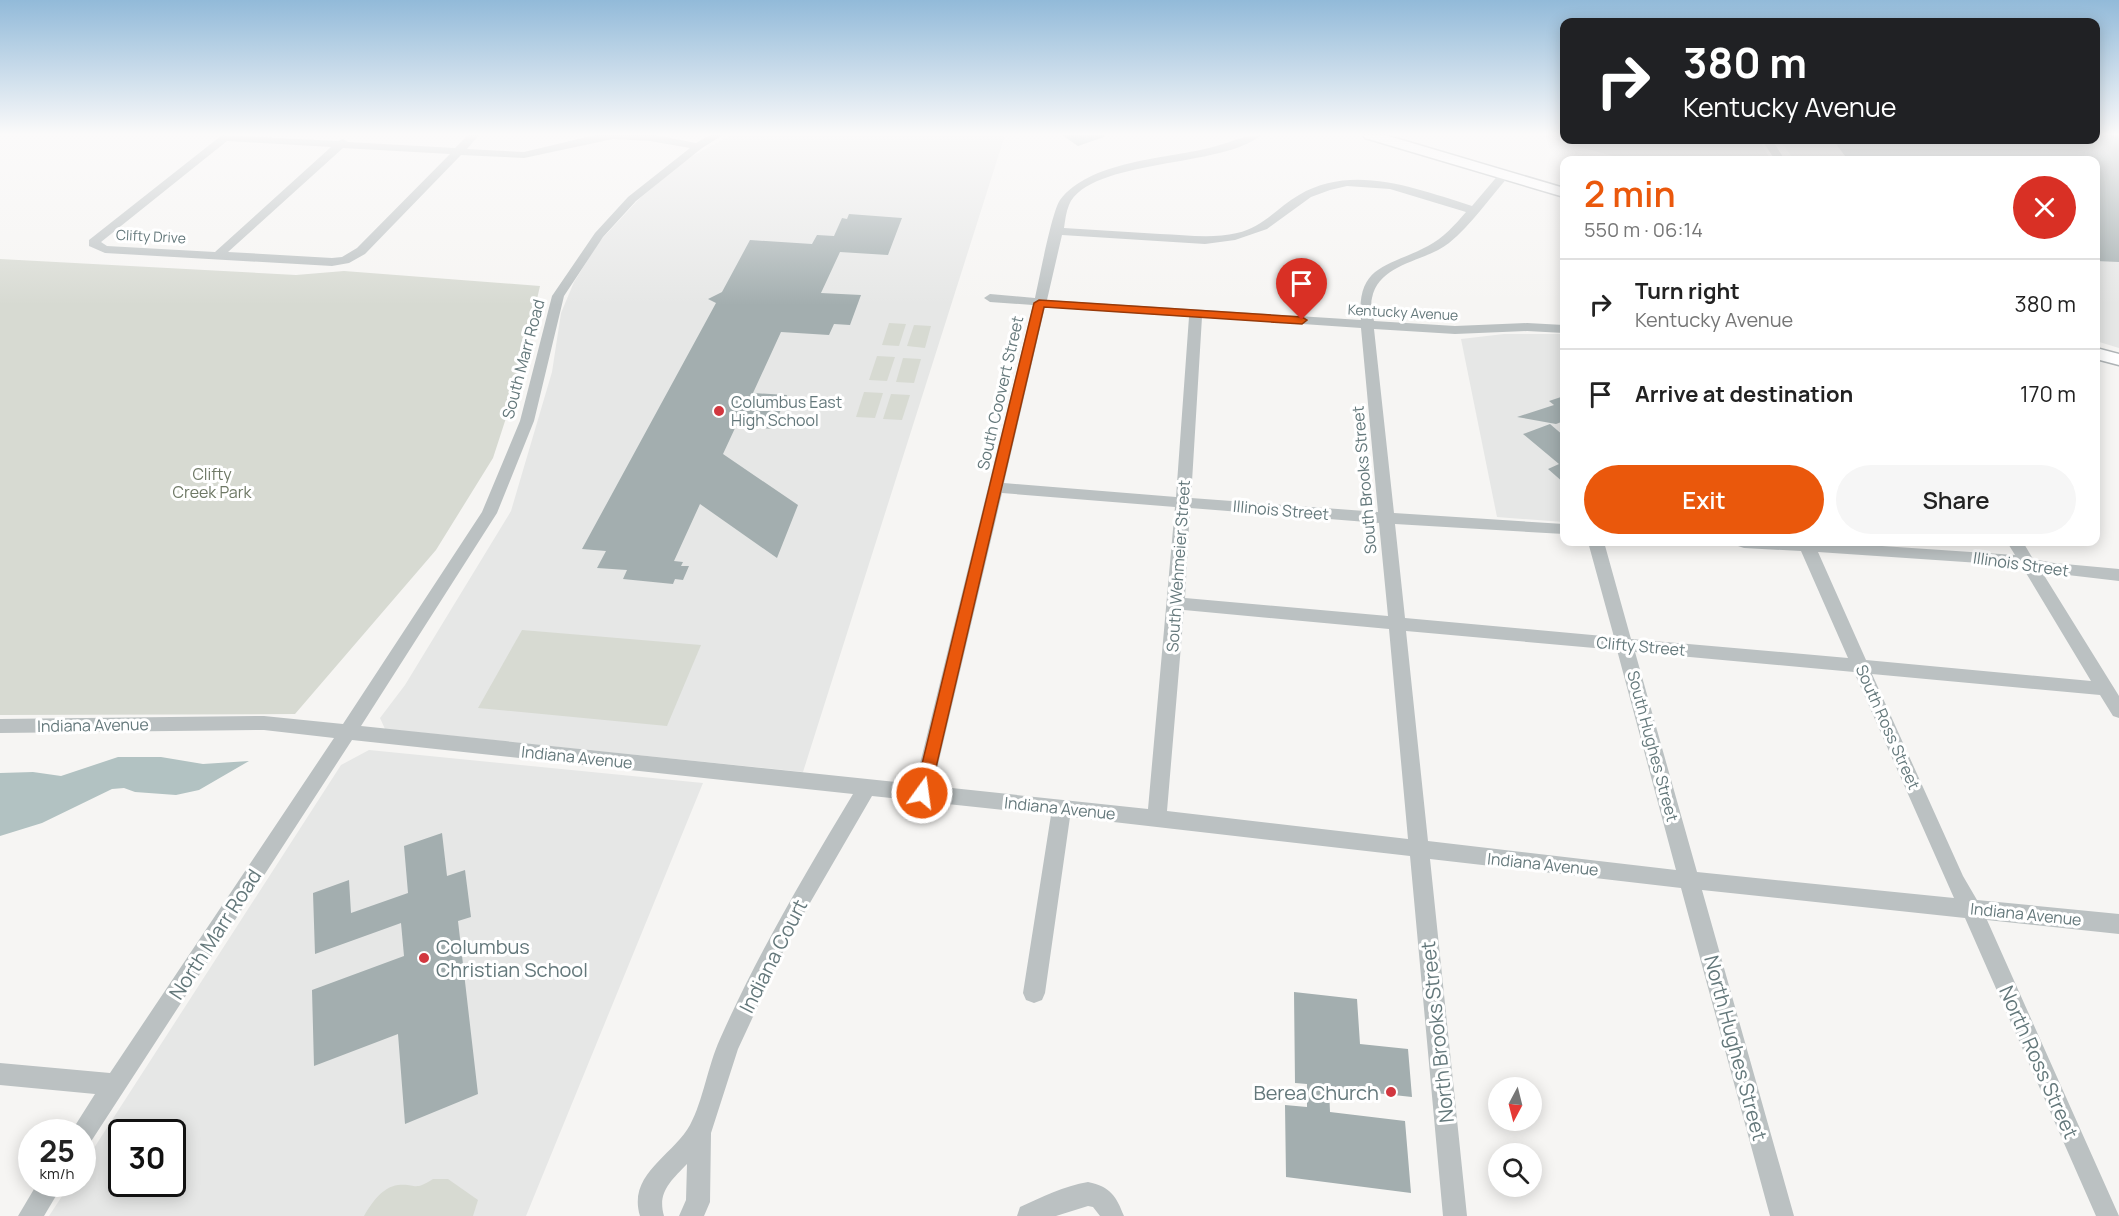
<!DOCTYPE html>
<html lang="en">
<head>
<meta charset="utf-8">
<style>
	:root { --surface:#fff; --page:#f6f6f6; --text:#222; --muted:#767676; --line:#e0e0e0; --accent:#ea580c }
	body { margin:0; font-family:Manrope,sans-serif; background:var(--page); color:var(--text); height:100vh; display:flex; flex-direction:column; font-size:22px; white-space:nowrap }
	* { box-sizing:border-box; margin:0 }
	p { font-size:20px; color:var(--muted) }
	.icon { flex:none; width:33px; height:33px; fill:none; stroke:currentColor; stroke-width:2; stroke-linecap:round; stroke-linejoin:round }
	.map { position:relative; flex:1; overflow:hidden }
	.sheet { position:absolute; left:1560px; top:156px; width:540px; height:390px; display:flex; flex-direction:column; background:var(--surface); border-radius:12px; box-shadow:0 3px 15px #0003 }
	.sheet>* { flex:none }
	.hud { position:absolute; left:1560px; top:18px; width:540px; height:126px; border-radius:12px; box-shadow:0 3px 15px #0003; background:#202124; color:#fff; overflow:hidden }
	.needle { width:39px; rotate:187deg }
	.fabs { position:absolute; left:1488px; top:1077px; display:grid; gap:12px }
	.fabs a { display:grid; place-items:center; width:54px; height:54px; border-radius:50%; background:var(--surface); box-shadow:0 3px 15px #0003; font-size:30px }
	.speed { position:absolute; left:18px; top:1119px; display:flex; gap:12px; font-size:30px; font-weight:700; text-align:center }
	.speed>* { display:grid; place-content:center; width:78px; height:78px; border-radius:50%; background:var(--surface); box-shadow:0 3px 15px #0003; line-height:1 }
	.speed small { font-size:15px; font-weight:400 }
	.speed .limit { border:3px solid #111; border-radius:9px; background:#fff; color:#111 }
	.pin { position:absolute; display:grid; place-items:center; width:51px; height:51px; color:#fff; margin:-62px -26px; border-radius:50% 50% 50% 0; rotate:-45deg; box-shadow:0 0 6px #0007 }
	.pin .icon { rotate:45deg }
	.me { position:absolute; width:66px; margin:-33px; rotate:14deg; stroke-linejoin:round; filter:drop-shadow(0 0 4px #0008) }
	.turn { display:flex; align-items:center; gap:21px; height:126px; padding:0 24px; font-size:27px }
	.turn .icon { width:78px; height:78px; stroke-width:2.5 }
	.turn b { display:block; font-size:42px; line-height:51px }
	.round { display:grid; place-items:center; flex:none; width:63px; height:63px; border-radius:32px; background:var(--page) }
	.overview { display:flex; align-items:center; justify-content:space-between; height:102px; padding:0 24px }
	h1 { font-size:36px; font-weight:600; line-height:45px; color:var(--accent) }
	.primary-button { display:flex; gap:12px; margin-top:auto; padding:12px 24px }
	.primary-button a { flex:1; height:69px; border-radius:36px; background:var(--accent); color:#fff; font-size:24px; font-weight:600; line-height:69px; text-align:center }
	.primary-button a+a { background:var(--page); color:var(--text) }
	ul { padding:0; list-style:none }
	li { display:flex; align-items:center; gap:18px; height:90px; padding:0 24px; border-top:2px solid var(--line) }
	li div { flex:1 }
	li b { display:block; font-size:22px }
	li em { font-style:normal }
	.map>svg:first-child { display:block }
</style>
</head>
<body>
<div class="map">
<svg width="2119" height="1216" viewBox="0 0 2119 1216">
	<rect width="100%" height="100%" fill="#f6f5f3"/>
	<g fill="#e6e7e6" fill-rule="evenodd">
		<path d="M731,135H1005L803,772L385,729L380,718L405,685L511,511L552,372L561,313L574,282L599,242L640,198L687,159Z"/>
		<path d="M1537,135H1564V140H1759L1771,160H1627Z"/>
		<path d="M2096,135H2119V348L2096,341V160H1794L1780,140H2096Z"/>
		<path d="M1504,334H1564V522L1497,517L1461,339Z"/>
		<path d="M369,750L703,783L526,1216H49L70,1184H82L83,1165L341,765ZM122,1132H172V1184H122Z"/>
	</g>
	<g fill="#d7dad2">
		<path d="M0,259L296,275L344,271L540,286L518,381L493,458L436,550L295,714L0,715Z"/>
		<path d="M889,323L906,324L899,346L882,345Z"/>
		<path d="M914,325L931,326L925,348L907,346Z"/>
		<path d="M877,356L895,357L887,381L869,380Z"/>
		<path d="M903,358L921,359L914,383L896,382Z"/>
		<path d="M864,392L883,393L875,418L856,417Z"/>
		<path d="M891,394L910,395L902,420L883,419Z"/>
		<path d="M522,630L701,645L667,726L478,708Z"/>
		<path d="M433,1179H448L478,1200L473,1216H364C371,1204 382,1187 398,1185C416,1183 413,1192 433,1179Z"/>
	</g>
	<path fill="#b2c2c2" d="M118,757H161L203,764L249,761L199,790L176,795L135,792L124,788L112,789L42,823L0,836V773L33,772L61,776Z"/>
	<g fill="#a3aeaf">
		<path d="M1062,135H1104V137L1078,146Z"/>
		<path d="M2096,135H2119V262L2096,261V160H1848L1833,140H2096Z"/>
		<path d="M849,214L902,218L888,255L840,252L821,293L861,295L850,325L834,324L829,335L781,332L753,393L787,395L773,429L736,426L723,454L798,505L777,558L700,504L674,561L683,562L681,566H689L683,580L675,579L673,584L623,579L627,570L597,568L606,551L582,549L716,303L708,299L722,292L750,240L812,244L817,235L834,236L842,218L847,219Z"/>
		<path d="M1564,396V421L1556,424L1517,417L1554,405L1549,401Z"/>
		<path d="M1550,424L1564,436V483L1548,469L1559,464L1523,434Z"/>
		<path d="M442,833L447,876L465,870L471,917L458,921L478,1094L405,1124L398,1034L314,1066L312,990L404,956L401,923L315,954L313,893L349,880L351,913L408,893L404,846Z"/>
		<path d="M1294,992L1357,999L1360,1044L1408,1049L1412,1097L1329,1088L1330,1112L1405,1121L1411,1193L1286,1177L1285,1105L1307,1107V1084L1295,1083Z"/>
	</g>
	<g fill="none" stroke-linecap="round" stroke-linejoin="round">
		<g stroke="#afb4b6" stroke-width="3">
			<g id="highway">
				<path d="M1363,135H1385L1564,188V197L1365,138Z"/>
				<path d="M2096,348L2119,354V365L2096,359Z"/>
			</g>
		</g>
		<g fill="#bbc1c2" fill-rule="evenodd">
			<path d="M222,135L338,141L343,139L348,142L455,148L468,135H479L467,149L524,152L595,135H655L696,143L710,135H723L702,148L636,201L603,237L564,296L534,421L497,513L361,726L915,784L1033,305L990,302L984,298L990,294L1035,298C1039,280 1052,211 1060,200C1090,161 1164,159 1209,148C1227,144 1243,135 1261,135C1224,168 1090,158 1069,205C1066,212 1065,221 1064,228C1096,230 1128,232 1160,234C1186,235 1212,239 1237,233C1263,227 1278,207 1299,195C1353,163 1417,189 1472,206L1500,173H1508V177C1489,199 1471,225 1449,243C1425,262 1379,263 1372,298C1370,305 1373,314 1374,321L1455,326L1527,323L1564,325V333L1527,331L1455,334L1374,329L1394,513L1564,524V534L1395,524L1405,618L1614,637L1588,542H1604L1631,639L1848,658L1801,551L1744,548L1738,546L1736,542H1823L2015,555L2007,542H2023L2033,559L2054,563L2119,569V581L2042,572L2119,696V718L2113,716L2100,695L1872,674L1963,876L1977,900L2119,914V934L1987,920L2119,1216H2096L1965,918L1702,890L1794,1216H1770L1681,888L1430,859L1467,1216H1443L1410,856L1070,817L1045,993L1042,1000L1034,1003L1026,1000L1023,993L1051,815L872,796L789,939L738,1049L711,1133L710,1202L704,1216H679L686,1200L687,1164C671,1181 657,1192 664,1216H640C627,1174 674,1155 690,1125C703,1101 708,1065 720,1039C758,953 805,874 853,794L352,740L90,1143L82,1146V1132H71L95,1094L0,1085V1063L110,1073L334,738L264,730L0,733V719L264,716L343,724L482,512L520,421L552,296L595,233L628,197L690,148L650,141L613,139L524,158L461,155L365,254L349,263L332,266L105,253L89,246V240ZM227,141L331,147L215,252L107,246L101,242ZM343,148L450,154L357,248L342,257L332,258L228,252ZM1347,186L1390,189L1466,212C1455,225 1443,238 1428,246C1389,267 1356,264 1361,320L1047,300L1062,235L1205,244L1235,240L1267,229L1311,197L1330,190ZM1045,307L1189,317L1176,497L1004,483ZM1202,317L1361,328L1378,512L1191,498ZM1002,493L1175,507L1148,809L933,786ZM1190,508L1379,523L1388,616L1185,598ZM1818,552L2009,565L2023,568L2091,681L1866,660ZM1184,610L1389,629L1408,839L1167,811ZM1406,631L1617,650L1676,870L1428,841ZM1635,652L1854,672L1954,898L1697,872Z"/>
			<path d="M1762,140H1772L1785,160H1775Z"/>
			<path d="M1088,1182C1111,1187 1116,1196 1124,1216H1100L1093,1207L1088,1206L1056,1216H1017L1020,1207C1042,1197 1064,1186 1088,1182Z"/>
			<path d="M37,1184H63L44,1216H18Z"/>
		</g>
		<use href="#highway" fill="#fff" fill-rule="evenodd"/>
	</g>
	<linearGradient id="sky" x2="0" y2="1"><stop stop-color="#92bad9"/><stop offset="0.44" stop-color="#fbfafa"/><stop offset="1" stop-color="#fbfafa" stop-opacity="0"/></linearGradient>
	<rect width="2119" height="305" fill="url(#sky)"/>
	<path fill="#ea580c" stroke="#983908" stroke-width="1.5" d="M1039,300L1302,317L1307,320L1302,324L1044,307L930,793L928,798L922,800L917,798L915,793L1034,303Z"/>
	<g fill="#d2373f" stroke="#fff" stroke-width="2">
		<circle cx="719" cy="411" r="6"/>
		<circle cx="424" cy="958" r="6"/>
		<circle cx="1391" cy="1092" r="6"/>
	</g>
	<g text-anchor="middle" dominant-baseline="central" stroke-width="6" stroke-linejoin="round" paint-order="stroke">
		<g font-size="14" fill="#64787b" stroke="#fff">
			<text transform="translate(151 236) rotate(3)">Clifty Drive</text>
			<text transform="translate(1403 312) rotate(3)">Kentucky Avenue</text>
		</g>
		<g font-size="16" fill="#64787b" stroke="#fff">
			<text transform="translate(523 359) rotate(-75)">South Marr Road</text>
			<text transform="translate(1000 393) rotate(-77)">South Coovert Street</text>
			<text transform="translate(1364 480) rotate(-95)">South Brooks Street</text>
			<text transform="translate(1281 510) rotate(5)">Illinois Street</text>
			<text transform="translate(2021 564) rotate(8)">Illinois Street</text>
			<text transform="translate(1178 566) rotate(-86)">South Wehmeier Street</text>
			<text transform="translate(1641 646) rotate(5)">Clifty Street</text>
			<text transform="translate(93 725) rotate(-1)">Indiana Avenue</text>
			<text transform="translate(1888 727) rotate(66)">South Ross Street</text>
			<text transform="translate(1653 746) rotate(75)">South Hughes Street</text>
			<text transform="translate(577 757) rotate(6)">Indiana Avenue</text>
			<text transform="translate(1060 808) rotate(6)">Indiana Avenue</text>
			<text transform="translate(1543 864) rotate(6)">Indiana Avenue</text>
			<text transform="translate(2026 914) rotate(6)">Indiana Avenue</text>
		</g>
		<g font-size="16" fill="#64787b" stroke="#fff" text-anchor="start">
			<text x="731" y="402">Columbus East<tspan x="731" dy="18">High School</tspan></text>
		</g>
		<g font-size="16" fill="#6f7966" stroke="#fff">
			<text x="212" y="474">Clifty<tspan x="212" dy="18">Creek Park</tspan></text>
		</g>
		<g font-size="20" fill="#64787b" stroke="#fff">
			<text transform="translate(215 934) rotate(-57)">North Marr Road</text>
			<text transform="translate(773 956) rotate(-63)">Indiana Court</text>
			<text transform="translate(1437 1032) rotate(-96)">North Brooks Street</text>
			<text transform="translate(1736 1048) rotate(75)">North Hughes Street</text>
			<text transform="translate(2039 1062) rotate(66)">North Ross Street</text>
		</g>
		<g font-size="20" fill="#64787b" stroke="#fff" text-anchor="start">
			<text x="436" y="946">Columbus<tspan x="436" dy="23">Christian School</tspan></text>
			<text x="1379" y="1092" text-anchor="end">Berea Church</text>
		</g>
	</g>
</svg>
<div class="fabs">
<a><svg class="needle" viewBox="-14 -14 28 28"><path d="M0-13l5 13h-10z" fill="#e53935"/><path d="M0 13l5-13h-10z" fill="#767676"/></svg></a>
<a><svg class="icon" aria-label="search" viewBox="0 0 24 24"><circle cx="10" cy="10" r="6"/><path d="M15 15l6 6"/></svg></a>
</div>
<div class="speed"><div>25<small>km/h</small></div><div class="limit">30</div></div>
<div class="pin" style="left:1302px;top:320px;background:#d93025"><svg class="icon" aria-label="arrive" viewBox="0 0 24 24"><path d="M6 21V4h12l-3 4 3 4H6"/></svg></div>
<svg class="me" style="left:922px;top:793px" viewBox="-20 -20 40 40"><circle r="17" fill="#ea580c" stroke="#fff" stroke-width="3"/><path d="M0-11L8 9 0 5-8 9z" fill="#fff"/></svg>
<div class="hud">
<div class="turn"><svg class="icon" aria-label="right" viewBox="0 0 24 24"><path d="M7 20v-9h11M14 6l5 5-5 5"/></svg><div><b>380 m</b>Kentucky Avenue</div></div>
</div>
<section class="sheet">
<div class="overview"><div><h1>2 min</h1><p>550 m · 06:14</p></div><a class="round" style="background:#d93025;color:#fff"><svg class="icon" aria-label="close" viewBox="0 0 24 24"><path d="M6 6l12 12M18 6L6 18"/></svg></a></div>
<ul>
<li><svg class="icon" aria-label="right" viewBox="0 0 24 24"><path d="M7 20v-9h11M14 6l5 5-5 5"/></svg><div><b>Turn right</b><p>Kentucky Avenue</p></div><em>380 m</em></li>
<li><svg class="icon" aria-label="arrive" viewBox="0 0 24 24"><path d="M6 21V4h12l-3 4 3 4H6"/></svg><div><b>Arrive at destination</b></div><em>170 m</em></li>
</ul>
<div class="primary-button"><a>Exit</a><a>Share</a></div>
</section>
</div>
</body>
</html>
